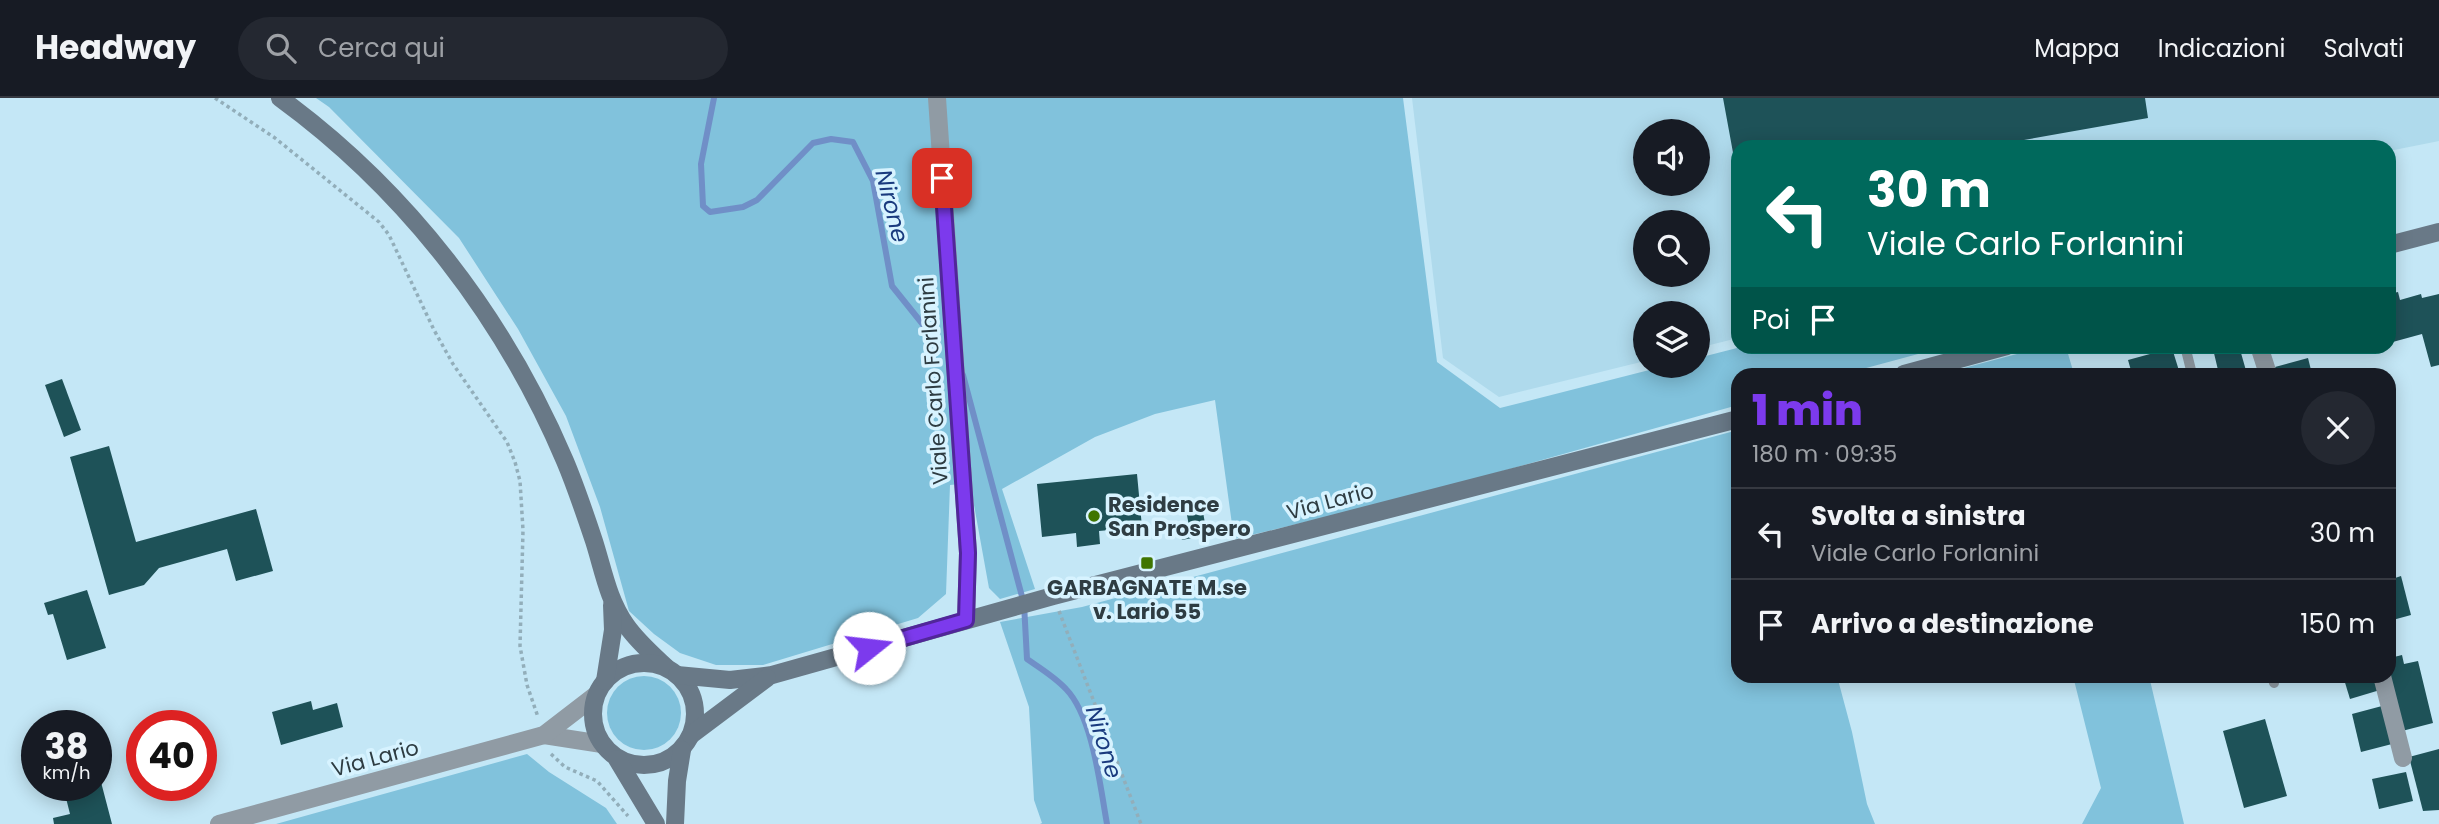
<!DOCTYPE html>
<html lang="it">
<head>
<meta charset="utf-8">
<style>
	:root { --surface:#171b24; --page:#242831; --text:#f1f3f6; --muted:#9ea1a6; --line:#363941; --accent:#7c3aed }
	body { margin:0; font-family:Poppins,sans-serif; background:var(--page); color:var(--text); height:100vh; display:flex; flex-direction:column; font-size:26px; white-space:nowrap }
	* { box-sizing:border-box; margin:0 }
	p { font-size:23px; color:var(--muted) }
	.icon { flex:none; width:38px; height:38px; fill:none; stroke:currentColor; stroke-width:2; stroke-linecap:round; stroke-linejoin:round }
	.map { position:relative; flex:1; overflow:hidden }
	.side { position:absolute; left:1731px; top:270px; width:665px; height:315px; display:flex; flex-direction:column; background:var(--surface); border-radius:21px; box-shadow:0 4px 18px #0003 }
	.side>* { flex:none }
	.banner { position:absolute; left:1731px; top:42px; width:665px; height:214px; border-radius:21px; box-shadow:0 4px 18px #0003; background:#00695c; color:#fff; overflow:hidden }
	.tools { position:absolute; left:1633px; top:21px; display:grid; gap:14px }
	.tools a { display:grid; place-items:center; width:77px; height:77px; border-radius:50%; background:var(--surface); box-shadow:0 4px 18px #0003; font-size:35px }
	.speed { position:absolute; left:21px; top:612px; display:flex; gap:14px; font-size:35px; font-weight:700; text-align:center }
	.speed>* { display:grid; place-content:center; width:91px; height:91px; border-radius:50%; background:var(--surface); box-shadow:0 4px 18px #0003; line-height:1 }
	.speed small { font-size:18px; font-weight:400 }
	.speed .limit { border:10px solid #d22; background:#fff; color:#111 }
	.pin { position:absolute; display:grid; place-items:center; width:60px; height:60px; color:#fff; margin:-30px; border-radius:14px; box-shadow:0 4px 10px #0006 }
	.me { position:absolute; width:77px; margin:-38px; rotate:74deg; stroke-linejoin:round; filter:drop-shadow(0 0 5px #0008) }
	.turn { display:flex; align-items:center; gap:24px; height:147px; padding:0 21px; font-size:32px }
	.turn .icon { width:91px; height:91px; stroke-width:2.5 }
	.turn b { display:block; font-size:49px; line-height:60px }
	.then { display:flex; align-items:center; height:66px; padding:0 21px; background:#0003; gap:14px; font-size:26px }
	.round { display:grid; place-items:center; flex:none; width:74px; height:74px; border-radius:37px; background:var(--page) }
	.summary { display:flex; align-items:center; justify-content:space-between; height:119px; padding:0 21px }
	h1 { font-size:42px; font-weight:800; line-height:52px; color:var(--accent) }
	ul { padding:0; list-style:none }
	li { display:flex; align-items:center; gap:21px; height:91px; padding:0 21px; border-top:2px solid var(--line) }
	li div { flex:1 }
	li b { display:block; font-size:26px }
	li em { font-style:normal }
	header { display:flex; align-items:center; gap:42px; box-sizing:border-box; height:98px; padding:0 35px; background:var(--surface); border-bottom:2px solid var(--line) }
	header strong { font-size:33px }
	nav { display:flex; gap:38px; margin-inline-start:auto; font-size:24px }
	.search { width:490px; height:63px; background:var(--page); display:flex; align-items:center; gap:18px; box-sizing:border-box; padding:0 24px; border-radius:38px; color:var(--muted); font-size:26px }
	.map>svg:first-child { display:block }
</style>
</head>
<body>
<header>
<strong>Headway</strong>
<div class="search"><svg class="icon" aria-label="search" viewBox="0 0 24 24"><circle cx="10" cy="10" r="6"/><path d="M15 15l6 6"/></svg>Cerca qui</div>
<nav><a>Mappa</a><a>Indicazioni</a><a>Salvati</a></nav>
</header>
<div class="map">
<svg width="2439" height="726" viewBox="0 0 2439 726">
	<rect width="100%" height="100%" fill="#c4e7f6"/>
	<path fill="#afdaec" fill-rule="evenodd" d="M1412,0H2439V43L2389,53V49H1738V240L1698,250V215H1645V263L1499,299L1443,260ZM1645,33H1698V86H1645ZM1645,124H1698V177H1645Z"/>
	<g fill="#81c2dc">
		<path d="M316,0H1403L1437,264L1500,310L1665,268H1698V260L1741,249H1944L1844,276H1738V307L1410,399L1234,441L1215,302L1155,316L1095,339L1002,391L1035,491L1000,501L989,490L970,385L950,387L946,496L918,520L763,567H716L680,555L654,536L629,513L600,409L566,318L518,231L459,140L329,9Z"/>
		<path d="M2043,249H2066L2074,276H1941Z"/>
		<path d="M1738,332V578H1837L1852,634L1867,706L1875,726H1040L1042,725L1034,702L1029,609L1000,524L1082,509Z"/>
		<circle cx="644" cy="615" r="37"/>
		<path d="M2073,578H2149L2184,726H2082L2101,690Z"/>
		<path d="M527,656L549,674L606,710L617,726H276Z"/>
	</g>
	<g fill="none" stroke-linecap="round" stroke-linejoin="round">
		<g stroke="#708fc7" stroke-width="6">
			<path d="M714,0L701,66L703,108L710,114L743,109L757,102L813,45L831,41L853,44L873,83L892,188L937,244"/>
			<path d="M963,277L1024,506L1027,561C1040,570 1055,579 1066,591C1093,619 1100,688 1107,726"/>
		</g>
	</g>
	<g fill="#1e5258">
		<path d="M1723,0H2145L2148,20L1984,49H1738L1736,71Z"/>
		<path d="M2398,194L2400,202L2421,196L2422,200L2439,196V267L2431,269L2422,236L2389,245V196Z"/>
		<path d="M2207,248H2239L2247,276H2214V273L2218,272L2213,251L2208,252Z"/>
		<path d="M2172,250L2180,276H2132L2128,262Z"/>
		<path d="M2308,260L2312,276H2277L2275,269Z"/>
		<path d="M62,281L81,332L64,339L45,287Z"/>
		<path d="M109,348L136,444L256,411L273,473L236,483L227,451L159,470L144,487L109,497L70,359Z"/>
		<path d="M1137,376L1142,429L1099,433L1100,446L1077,449L1076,435L1042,439L1037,386Z"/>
		<path d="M1203,414L1207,437L1182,442L1180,436L1190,434L1187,417Z"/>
		<path d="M2401,478L2411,517L2389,523V482Z"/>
		<path d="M87,492L106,550L67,562L53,516L48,517L44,505Z"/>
		<path d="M2402,557L2404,566L2418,563L2433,625L2402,633L2389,572L2392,571L2390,560Z"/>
		<path d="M2343,578H2375L2380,592L2350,601Z"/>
		<path d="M311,603L313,612L337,605L343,629L281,647L272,614Z"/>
		<path d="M2382,608L2392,646L2361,654L2352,616Z"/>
		<path d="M2265,621L2287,698L2244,710L2223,633Z"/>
		<path d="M2439,651V712L2423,713L2409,659Z"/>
		<path d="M96,665L112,726H54L53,720L70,716L63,688H96Z"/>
		<path d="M2406,674L2413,703L2379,711L2372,681Z"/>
	</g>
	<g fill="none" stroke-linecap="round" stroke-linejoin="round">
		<g stroke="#92aeba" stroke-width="3.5" stroke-dasharray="3.5 3.5" stroke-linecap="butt">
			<path d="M215,0L275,40L379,124L389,137L434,232L453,266L507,344L515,364L520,383L523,432L520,548L527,587L538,619"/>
			<path d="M1059,513L1141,726"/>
			<path d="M551,656L565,669L597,683L628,718"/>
		</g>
		<g stroke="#909ba4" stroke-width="10">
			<path d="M2185,248L2192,276"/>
			<path d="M2272,578L2274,585"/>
		</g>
		<g stroke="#909ba4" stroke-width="18">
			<path d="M937,0L968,455L966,522"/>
			<path d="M2259,248L2268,276"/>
			<path d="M2382,578L2403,660"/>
			<path d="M544,637L602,646"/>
			<path d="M219,726L544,637L596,597"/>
		</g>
		<g stroke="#697987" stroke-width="18">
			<path d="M280,0C406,92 504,219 565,363C576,389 585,416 594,443C603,471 608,502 626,527C637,543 652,556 666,569"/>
			<path d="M2389,147L2439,134"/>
			<path d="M1904,276L2007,248"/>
			<circle cx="644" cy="616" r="51"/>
			<path d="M677,577L730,582L772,577L1053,498L1738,321"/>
			<path d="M605,583L613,532L612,507"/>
			<path d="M691,637L767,580"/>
			<path d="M617,661L656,726"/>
			<path d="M675,726L677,683L682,652"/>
		</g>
	</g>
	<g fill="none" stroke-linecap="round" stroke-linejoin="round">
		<g stroke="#51269a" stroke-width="18">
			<path id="route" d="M869,550L966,522L968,455L942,80"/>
		</g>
		<use href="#route" stroke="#7c3aed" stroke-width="12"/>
	</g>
	<g fill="#407500" stroke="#d7f3ff" stroke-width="2.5">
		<circle cx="1094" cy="418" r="7"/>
		<rect x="1140" y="458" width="14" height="14" rx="3.5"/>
	</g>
	<g text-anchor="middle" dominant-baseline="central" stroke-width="7" stroke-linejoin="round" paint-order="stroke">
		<g font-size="21" fill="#2e3c42" stroke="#d7f3ff">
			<text transform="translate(933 283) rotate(-94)">Viale Carlo Forlanini</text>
			<text transform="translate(1330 403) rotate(-15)">Via Lario</text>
			<text transform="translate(375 660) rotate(-15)">Via Lario</text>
		</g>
		<g font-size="21" font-weight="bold" fill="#2e3c42" stroke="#d7f3ff" text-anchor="start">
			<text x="1108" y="406">Residence<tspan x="1108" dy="24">San Prospero</tspan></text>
			<text x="1147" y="489" text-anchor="middle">GARBAGNATE M.se<tspan x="1147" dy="24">v. Lario 55</tspan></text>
		</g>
		<g font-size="23" font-style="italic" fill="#193a7e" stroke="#d7f3ff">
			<text transform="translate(892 108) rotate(76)">Nirone</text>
			<text transform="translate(1104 644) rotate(73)">Nirone</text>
		</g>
	</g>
</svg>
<div class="tools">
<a><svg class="icon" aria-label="sound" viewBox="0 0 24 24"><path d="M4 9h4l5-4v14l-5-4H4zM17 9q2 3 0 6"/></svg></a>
<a><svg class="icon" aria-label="search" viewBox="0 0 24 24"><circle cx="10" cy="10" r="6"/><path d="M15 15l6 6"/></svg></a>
<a><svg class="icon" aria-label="layers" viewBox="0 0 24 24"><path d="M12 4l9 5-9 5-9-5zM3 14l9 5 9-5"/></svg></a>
</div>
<div class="speed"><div>38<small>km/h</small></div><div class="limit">40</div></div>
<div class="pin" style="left:942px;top:80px;background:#d93025"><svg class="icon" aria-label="arrive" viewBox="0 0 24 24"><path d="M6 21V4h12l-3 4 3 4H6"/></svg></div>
<svg class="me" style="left:869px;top:550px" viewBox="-20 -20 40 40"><circle r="19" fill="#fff"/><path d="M0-13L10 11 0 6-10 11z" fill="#7c3aed"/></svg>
<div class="banner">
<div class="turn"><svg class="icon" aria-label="left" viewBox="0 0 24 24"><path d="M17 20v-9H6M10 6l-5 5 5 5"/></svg><div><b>30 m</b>Viale Carlo Forlanini</div></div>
<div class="then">Poi<svg class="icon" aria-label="arrive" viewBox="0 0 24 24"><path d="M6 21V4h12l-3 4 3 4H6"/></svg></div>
</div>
<section class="side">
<div class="summary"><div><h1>1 min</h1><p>180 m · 09:35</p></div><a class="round"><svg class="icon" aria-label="close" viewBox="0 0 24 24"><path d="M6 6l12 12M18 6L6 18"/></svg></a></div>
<ul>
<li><svg class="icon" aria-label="left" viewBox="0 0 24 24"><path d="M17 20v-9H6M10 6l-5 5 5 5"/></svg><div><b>Svolta a sinistra</b><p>Viale Carlo Forlanini</p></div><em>30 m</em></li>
<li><svg class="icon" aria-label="arrive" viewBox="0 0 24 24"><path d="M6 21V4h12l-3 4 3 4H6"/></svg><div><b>Arrivo a destinazione</b></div><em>150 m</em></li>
</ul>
</section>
</div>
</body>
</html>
